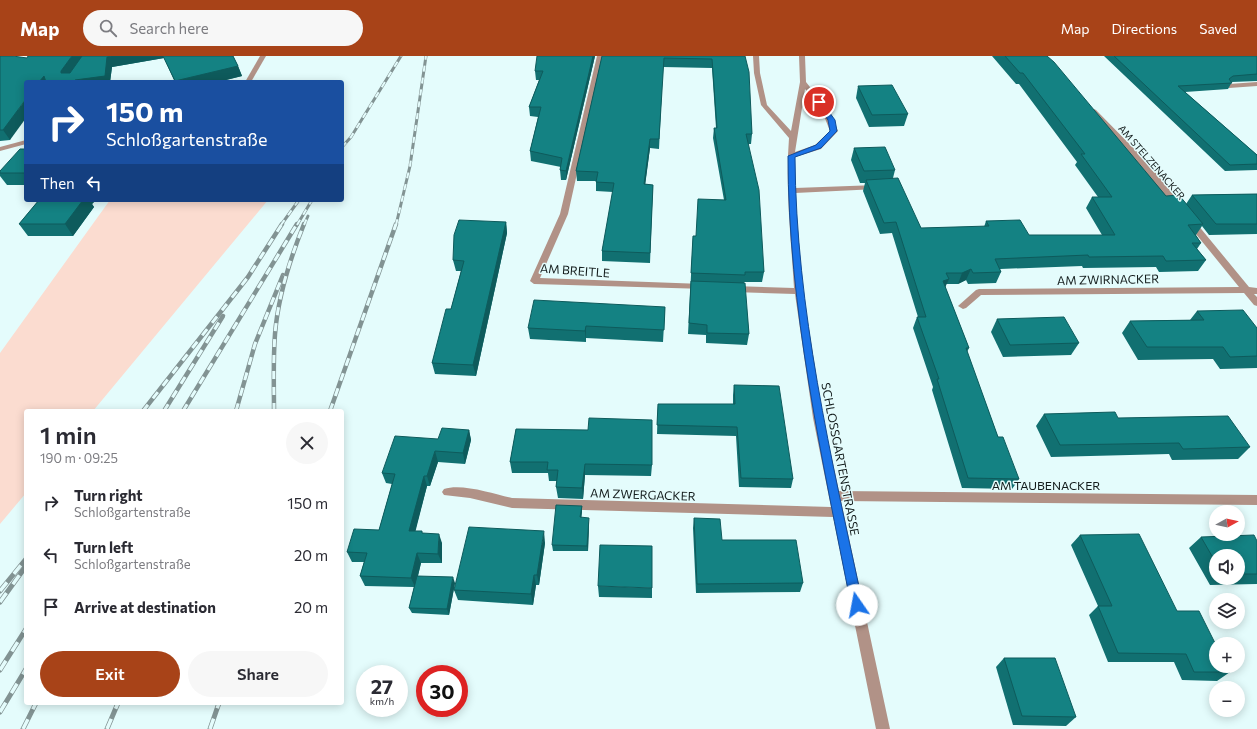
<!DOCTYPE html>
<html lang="en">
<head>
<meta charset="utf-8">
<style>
	:root { --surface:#fff; --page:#f7f7f7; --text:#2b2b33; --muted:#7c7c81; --accent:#a84318 }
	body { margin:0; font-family:Commissioner,sans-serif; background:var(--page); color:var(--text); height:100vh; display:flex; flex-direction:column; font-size:15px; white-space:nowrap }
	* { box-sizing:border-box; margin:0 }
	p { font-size:13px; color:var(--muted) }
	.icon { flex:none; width:22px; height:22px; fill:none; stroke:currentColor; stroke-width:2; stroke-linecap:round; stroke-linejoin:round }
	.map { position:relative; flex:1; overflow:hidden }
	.drawer { position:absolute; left:24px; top:353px; width:320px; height:296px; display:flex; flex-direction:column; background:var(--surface); border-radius:4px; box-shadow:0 2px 10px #0003 }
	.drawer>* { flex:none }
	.top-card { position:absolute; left:24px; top:24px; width:320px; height:122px; border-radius:4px; box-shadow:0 2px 10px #0003; background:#1a4fa0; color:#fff; overflow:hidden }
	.needle { width:26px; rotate:82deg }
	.tools { position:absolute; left:1209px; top:449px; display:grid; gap:8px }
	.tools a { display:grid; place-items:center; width:36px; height:36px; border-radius:50%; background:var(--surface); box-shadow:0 2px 10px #0003; font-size:20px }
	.speed { position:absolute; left:356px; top:609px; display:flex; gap:8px; font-size:20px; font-weight:700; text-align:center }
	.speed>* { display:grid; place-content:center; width:52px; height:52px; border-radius:50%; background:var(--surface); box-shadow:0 2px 10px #0003; line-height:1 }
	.speed small { font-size:10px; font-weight:400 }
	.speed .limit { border:6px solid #d22; background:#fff; color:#111 }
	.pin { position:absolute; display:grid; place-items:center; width:34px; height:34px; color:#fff; margin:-17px; border:2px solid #fff; border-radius:50%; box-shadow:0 1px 4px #0007 }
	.me { position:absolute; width:44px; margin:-22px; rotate:348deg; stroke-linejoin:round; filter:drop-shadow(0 0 3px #0008) }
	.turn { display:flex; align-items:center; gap:14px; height:84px; padding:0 16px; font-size:18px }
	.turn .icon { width:52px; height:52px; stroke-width:2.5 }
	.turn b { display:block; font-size:28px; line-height:34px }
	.then { display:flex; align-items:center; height:38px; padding:0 16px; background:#0003; gap:8px; font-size:15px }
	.round { display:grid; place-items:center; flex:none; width:42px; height:42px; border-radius:21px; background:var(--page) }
	.summary { display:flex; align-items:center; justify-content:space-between; height:68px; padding:0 16px }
	h1 { font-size:24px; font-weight:600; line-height:30px }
	.primary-button { display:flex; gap:8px; margin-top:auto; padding:8px 16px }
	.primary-button a { flex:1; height:46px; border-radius:24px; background:var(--accent); color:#fff; font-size:16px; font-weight:600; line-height:46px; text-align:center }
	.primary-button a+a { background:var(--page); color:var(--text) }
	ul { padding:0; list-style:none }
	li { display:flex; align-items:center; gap:12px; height:52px; padding:0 16px }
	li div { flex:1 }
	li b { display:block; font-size:15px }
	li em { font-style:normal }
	header { display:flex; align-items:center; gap:24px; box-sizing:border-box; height:56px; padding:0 20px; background:var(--accent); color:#fff }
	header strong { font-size:19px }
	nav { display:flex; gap:22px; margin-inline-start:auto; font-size:14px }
	.search { width:280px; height:36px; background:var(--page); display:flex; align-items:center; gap:10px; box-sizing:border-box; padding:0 14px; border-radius:22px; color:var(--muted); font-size:15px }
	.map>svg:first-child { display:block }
</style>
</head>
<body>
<header>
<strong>Map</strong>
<div class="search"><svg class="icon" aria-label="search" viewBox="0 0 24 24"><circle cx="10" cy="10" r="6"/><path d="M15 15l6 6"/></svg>Search here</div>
<nav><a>Map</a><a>Directions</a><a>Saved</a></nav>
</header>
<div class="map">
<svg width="1257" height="673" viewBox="0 0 1257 673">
	<rect width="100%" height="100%" fill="#e4fcfc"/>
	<path fill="#fbdcd0" d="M110,144H268L93,355H26V437L0,468V297Z"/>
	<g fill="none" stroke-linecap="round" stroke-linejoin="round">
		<g fill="#b19287" fill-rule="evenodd">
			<path d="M260,0H266L251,26H245Z"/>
			<path d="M597,0H603L568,158L540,222L703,228L706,229L707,231L706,233L534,228L530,225L560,158Z"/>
			<path d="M753,0H759L760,17L767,49L791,75L800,26L799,0H805L806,26L829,55L838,75L821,93L795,101V132L877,129L881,131L877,133L795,137L803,235L823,362L839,435L1257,439V449L841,445L890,673H876L833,461L512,452L470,442L444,439L442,436L444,433C462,427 494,438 512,442L831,451L813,362L795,238L733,236L729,233L733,230L794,232C791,182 785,132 789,82L761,49L754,17ZM805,33L822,55L830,75L815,89L795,96Z"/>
			<path d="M1257,26V30L1229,32L1226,30L1229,28Z"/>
			<path d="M1094,53L1096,54L1147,106L1180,147V151H1174L1141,110L1092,56L1091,55Z"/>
			<path d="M26,84V88L0,95V91Z"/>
			<path d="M1187,163H1193L1249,231L1257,232V238H1254L1257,241V250L1254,249L1244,237L981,239L966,252L963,253L958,250L976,234L979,233L1239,231L1187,167Z"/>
		</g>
		<g stroke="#829393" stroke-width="3">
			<g id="rail-far2">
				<path d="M342,91L351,81L401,0"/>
				<path d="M281,169L299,144"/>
				<path d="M297,169L312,144"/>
				<path d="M304,169L308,160"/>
				<path d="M396,169L410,110L426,0"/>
			</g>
		</g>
		<g stroke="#829393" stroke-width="4.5">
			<g id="rail-far1">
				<path d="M143,355L248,221L282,168"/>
				<path d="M164,355L223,260"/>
				<path d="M183,355L297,168"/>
				<path d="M236,355L255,288L283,219"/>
				<path d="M274,355C274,329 273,304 275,278C278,240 290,203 304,168"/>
				<path d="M330,355L396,168"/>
			</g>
		</g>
		<g stroke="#829393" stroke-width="5">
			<g id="rail">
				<path d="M0,535L26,503"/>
				<path d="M0,546L26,510"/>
				<path d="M0,614L26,573"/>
				<path d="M0,656L26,613"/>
				<path d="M23,673L36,647"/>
				<path d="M107,673L118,647"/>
				<path d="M210,673L219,647"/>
			</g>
		</g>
		<use href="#rail-far2" stroke="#e4fcfc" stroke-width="2" stroke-dasharray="6" stroke-linecap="butt"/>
		<use href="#rail-far1" stroke="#e4fcfc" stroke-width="3" stroke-dasharray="8" stroke-linecap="butt"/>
		<use href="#rail" stroke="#e4fcfc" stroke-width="3.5" stroke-dasharray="11" stroke-linecap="butt"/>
	</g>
	<g fill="#117071" fill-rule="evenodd">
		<path d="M0,0L27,2L233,0L238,10L242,20L218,26H175L164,2L112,11L110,26H26L10,84L0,85Z"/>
		<path d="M595,0L566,124H561L560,114L561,111L531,105L530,95L538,61L530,60L529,51L539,24H536L535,15Z"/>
		<path d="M602,0H745L752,78L751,88H748L764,216L762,226H744L749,278L747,289L706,287V279L688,278L693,180H696L724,144L713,82L714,72H716L712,12L663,11L659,93L650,92L645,128L653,129L650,207L602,205V195L613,136L596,135V125H577L576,115Z"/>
		<path d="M992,0H1047L1166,140L1186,148L1192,139L1257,138V178L1209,179L1202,170L1196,179L1201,187L1197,193L1206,204L1198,215L1159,216L1156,211L1083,212L1082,210L1000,213L1001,216L996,227L968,228L966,224L958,228H946L945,231L969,292L967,296L998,381L1019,423L1012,433L962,432L932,334L933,331L913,272L917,261H918L892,177L880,178L863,135L865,127H860L851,104L854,92L895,114L893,122L921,172L984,171L986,165L1029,179H1102L1086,152L1092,141H1098L1075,109L1077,106L1019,28H1016Z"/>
		<path d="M1104,0H1257V25L1232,26L1228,33L1185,36L1257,99V114L1225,115Z"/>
		<path d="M858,30L908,58L904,70L869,71L856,42Z"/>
		<path d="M26,93V129H7L0,120V115Z"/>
		<path d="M39,144H96L92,148L94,151L73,180H28L19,168Z"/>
		<path d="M506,166L507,177L476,320L435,318L432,307L451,253L461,215H456L453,204Z"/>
		<path d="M665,251L663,286L586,282V286L530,283L528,272Z"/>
		<path d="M1197,255L1257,272V312L1220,313L1213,303L1138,304L1122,277L1130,265L1190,264Z"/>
		<path d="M997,263L1079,287L1071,299L1003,301L991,276Z"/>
		<path d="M734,329L793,423L791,432L739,431L736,380L657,378L658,348H733V339Z"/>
		<path d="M1044,358L1118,362L1250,391L1238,403L1172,404L1169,398L1051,401L1036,370Z"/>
		<path d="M516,373L652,409L651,420L585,419L583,443L558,442L556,431L557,425H549L548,417H512L510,406Z"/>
		<path d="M469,374L471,384L465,408L438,406L430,430H427L415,475L423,477L442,487V507H421L418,520L455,527L449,559L412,557L409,552L414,531L365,530L360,520L364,506H352L347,496L379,474L392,428L386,427L382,417L438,383Z"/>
		<path d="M582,450V455L581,461L589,467L588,495H553L552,489Z"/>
		<path d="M694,462L722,484L803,527L800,536L696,537L693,472Z"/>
		<path d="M1080,479L1177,555L1230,616L1217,625L1182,624L1174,606H1108L1089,559L1098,550L1071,489Z"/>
		<path d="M1201,481L1257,485V528L1210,529L1189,492ZM1216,500H1238V522H1216Z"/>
		<path d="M545,487L539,529H536L533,549L458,544L454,534Z"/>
		<path d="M598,530L652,532V542L599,541Z"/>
		<path d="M1004,602L1076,661L1066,670L1013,669L996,611Z"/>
	</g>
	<g fill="#0e5b5c">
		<path d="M72,0H85L67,25L61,17V15Z"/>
		<path d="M111,0H163L164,2L112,11L110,26H76L75,24L107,1Z"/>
		<path d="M593,0H595L566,124V115Z"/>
		<path d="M238,10L242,20L218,26H175V25Z"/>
		<path d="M44,20L47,26H39Z"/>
		<path d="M26,43V62L10,84L3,74Z"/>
		<path d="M650,83V92L644,138V128Z"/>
		<path d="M83,144H96L92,148L94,151L73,180L65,168Z"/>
		<path d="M506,166L507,177L476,320L473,309Z"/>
		<path d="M971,213L966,224L958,228L962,217Z"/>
		<path d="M949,223L944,234L943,225Z"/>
		<path d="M586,270V286L585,275Z"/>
		<path d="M469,374L471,384L465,408L463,397Z"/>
		<path d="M435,395L438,406L430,430L427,420Z"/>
		<path d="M585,408V419L583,443L582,432Z"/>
		<path d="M424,420L427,430L413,485L409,475Z"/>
		<path d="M582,450V455L581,467L580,461Z"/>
		<path d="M589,462V467L588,495L587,490Z"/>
		<path d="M544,475L545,487L539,529L537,519Z"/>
		<path d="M439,478L442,487V507L438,498Z"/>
		<path d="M417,497L421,507L415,531L411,522Z"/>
		<path d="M534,519L536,529L533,549L531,538Z"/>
		<path d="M453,521L455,527L449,559L447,553Z"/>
	</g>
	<g fill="#148283" stroke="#0e5b5c">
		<path d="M0,0H13L27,2L28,0H72L61,15V17H70L82,0H111L107,1L105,20L75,24L76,26H46L44,20L39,26H26V43L3,74H0Z"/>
		<path d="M163,0H233L238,10L175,25Z"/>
		<path d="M537,0H593L566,115L560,114L562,102L530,95L541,51H529L543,15H535Z"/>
		<path d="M602,0H745L749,16L752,78H746L759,134L764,216H745V219L691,217L693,180H696L698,143L726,144L714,72H717L712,3L664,2L659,83H650L644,128L653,129L650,197L602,195L614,127L596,126L598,116L576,115Z"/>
		<path d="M1005,0H1047L1054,6L1166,140L1179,139L1203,168L1188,169L1201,187H1192L1206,204L1166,205L1163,200L1089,201L1088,199L995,203L1001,216L973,217L971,213L962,217H946L949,223L943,225L969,292H966L998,381H1003L1019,423L968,422L937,323H939L917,261H926L896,166L884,167L866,124L898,122L921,172L989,170L986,165L1020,164L1029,179H1115L1092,141H1112L1081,98H1085L1023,17H1020Z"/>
		<path d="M1114,0H1257V18L1233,20L1229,23L1232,27L1178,30L1257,99V108L1230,109Z"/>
		<path d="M892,29L908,58L872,59L858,30Z"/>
		<path d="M885,91L895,114L864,115L854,92Z"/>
		<path d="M20,93H26V117H0V115Z"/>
		<path d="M1257,138V168H1216L1192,139Z"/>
		<path d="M39,144H83L65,168H19Z"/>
		<path d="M459,164L506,166L473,309L432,307L446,253H451L464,205L453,204L454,179Z"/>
		<path d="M691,225L745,227L749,278L707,277V269L689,267Z"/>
		<path d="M534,244L665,251L664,274L586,270L585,275L528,272Z"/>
		<path d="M1243,254L1257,272V300L1230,301L1223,291H1147L1130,265L1204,264L1197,255Z"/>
		<path d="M1064,261L1079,287L1010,289L997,263Z"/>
		<path d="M734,329L779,330L793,423L741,422L737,371L657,369L658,348H735Z"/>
		<path d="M1115,356L1118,362L1228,360L1250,391L1183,393L1179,387L1060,389L1044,358Z"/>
		<path d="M589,362L652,364V409L585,408L582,432L556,431L558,414H547L548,406H510L516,373L588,374Z"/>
		<path d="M442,372L469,374L463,397L435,395L427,420H424L409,475H422V477L439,478L438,498L417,497L411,522L360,520L367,497L347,496L354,473L379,474L395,418L382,417L395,380L438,383Z"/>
		<path d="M556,449L582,450L580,461L589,462L587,490L552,489Z"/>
		<path d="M694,462L720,463L722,484H796L803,527L697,528Z"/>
		<path d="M469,471L544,475L537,519H534L531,538L454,534Z"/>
		<path d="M1139,478L1177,555H1199L1216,589V610H1226L1230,616H1194L1186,598L1118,597L1098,550H1112L1080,479Z"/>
		<path d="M1254,479L1257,485V518H1238V500H1216V507L1201,481Z"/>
		<path d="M600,489L652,490V532L598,530Z"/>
		<path d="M417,520L453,521L447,553L409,552Z"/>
		<path d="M1004,602H1055L1076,661L1022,660Z"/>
	</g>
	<path fill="#1a73e8" stroke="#114b97" d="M816,45H821L835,64L837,75L821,92L795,101C796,253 831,401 863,549L861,553L857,554L853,553L851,549C822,401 788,252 788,100L816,89L830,75L828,64L816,46Z"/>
	<g text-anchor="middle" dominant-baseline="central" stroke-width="3" stroke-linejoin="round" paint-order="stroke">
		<g font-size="10" fill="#131c1c" stroke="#e4fcfc">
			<text transform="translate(1152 106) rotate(49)">AM STELZENACKER</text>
		</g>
		<g font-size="12" fill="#131c1c" stroke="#e4fcfc">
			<text transform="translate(575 214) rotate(4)">AM BREITLE</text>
			<text transform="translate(1108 223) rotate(-1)">AM ZWIRNACKER</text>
			<text transform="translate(841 403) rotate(79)">SCHLOSSGARTENSTRASSE</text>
			<text x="1046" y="429">AM TAUBENACKER</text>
			<text transform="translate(643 438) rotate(2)">AM ZWERGACKER</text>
		</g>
	</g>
</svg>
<div class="tools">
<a><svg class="needle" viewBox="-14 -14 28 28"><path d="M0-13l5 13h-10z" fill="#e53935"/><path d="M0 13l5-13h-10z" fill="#7c7c81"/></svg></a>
<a><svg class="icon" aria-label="sound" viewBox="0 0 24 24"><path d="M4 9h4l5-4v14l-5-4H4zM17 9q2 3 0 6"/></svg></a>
<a><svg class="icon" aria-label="layers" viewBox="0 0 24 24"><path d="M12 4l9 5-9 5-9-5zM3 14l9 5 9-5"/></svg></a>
<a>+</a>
<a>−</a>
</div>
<div class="speed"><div>27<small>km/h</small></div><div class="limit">30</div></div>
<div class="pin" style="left:819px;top:46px;background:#d93025"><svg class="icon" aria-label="arrive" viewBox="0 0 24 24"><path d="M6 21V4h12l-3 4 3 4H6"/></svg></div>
<svg class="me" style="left:857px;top:549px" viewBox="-20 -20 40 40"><circle r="19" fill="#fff"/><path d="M0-13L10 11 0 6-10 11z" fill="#1a73e8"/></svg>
<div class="top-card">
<div class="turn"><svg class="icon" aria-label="right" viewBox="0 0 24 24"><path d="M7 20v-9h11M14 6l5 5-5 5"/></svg><div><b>150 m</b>Schloßgartenstraße</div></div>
<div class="then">Then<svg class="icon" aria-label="left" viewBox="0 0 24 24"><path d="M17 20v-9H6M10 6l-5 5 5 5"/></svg></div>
</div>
<section class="drawer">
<div class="summary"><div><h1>1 min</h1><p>190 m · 09:25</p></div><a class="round"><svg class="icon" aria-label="close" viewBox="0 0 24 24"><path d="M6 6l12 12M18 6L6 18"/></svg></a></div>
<ul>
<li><svg class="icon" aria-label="right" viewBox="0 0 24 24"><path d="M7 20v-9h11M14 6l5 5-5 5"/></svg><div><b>Turn right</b><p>Schloßgartenstraße</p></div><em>150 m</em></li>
<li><svg class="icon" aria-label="left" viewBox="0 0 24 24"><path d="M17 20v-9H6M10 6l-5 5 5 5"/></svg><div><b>Turn left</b><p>Schloßgartenstraße</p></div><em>20 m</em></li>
<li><svg class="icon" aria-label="arrive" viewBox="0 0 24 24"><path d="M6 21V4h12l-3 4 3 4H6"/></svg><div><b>Arrive at destination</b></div><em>20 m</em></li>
</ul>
<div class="primary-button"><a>Exit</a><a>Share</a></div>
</section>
</div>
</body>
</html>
